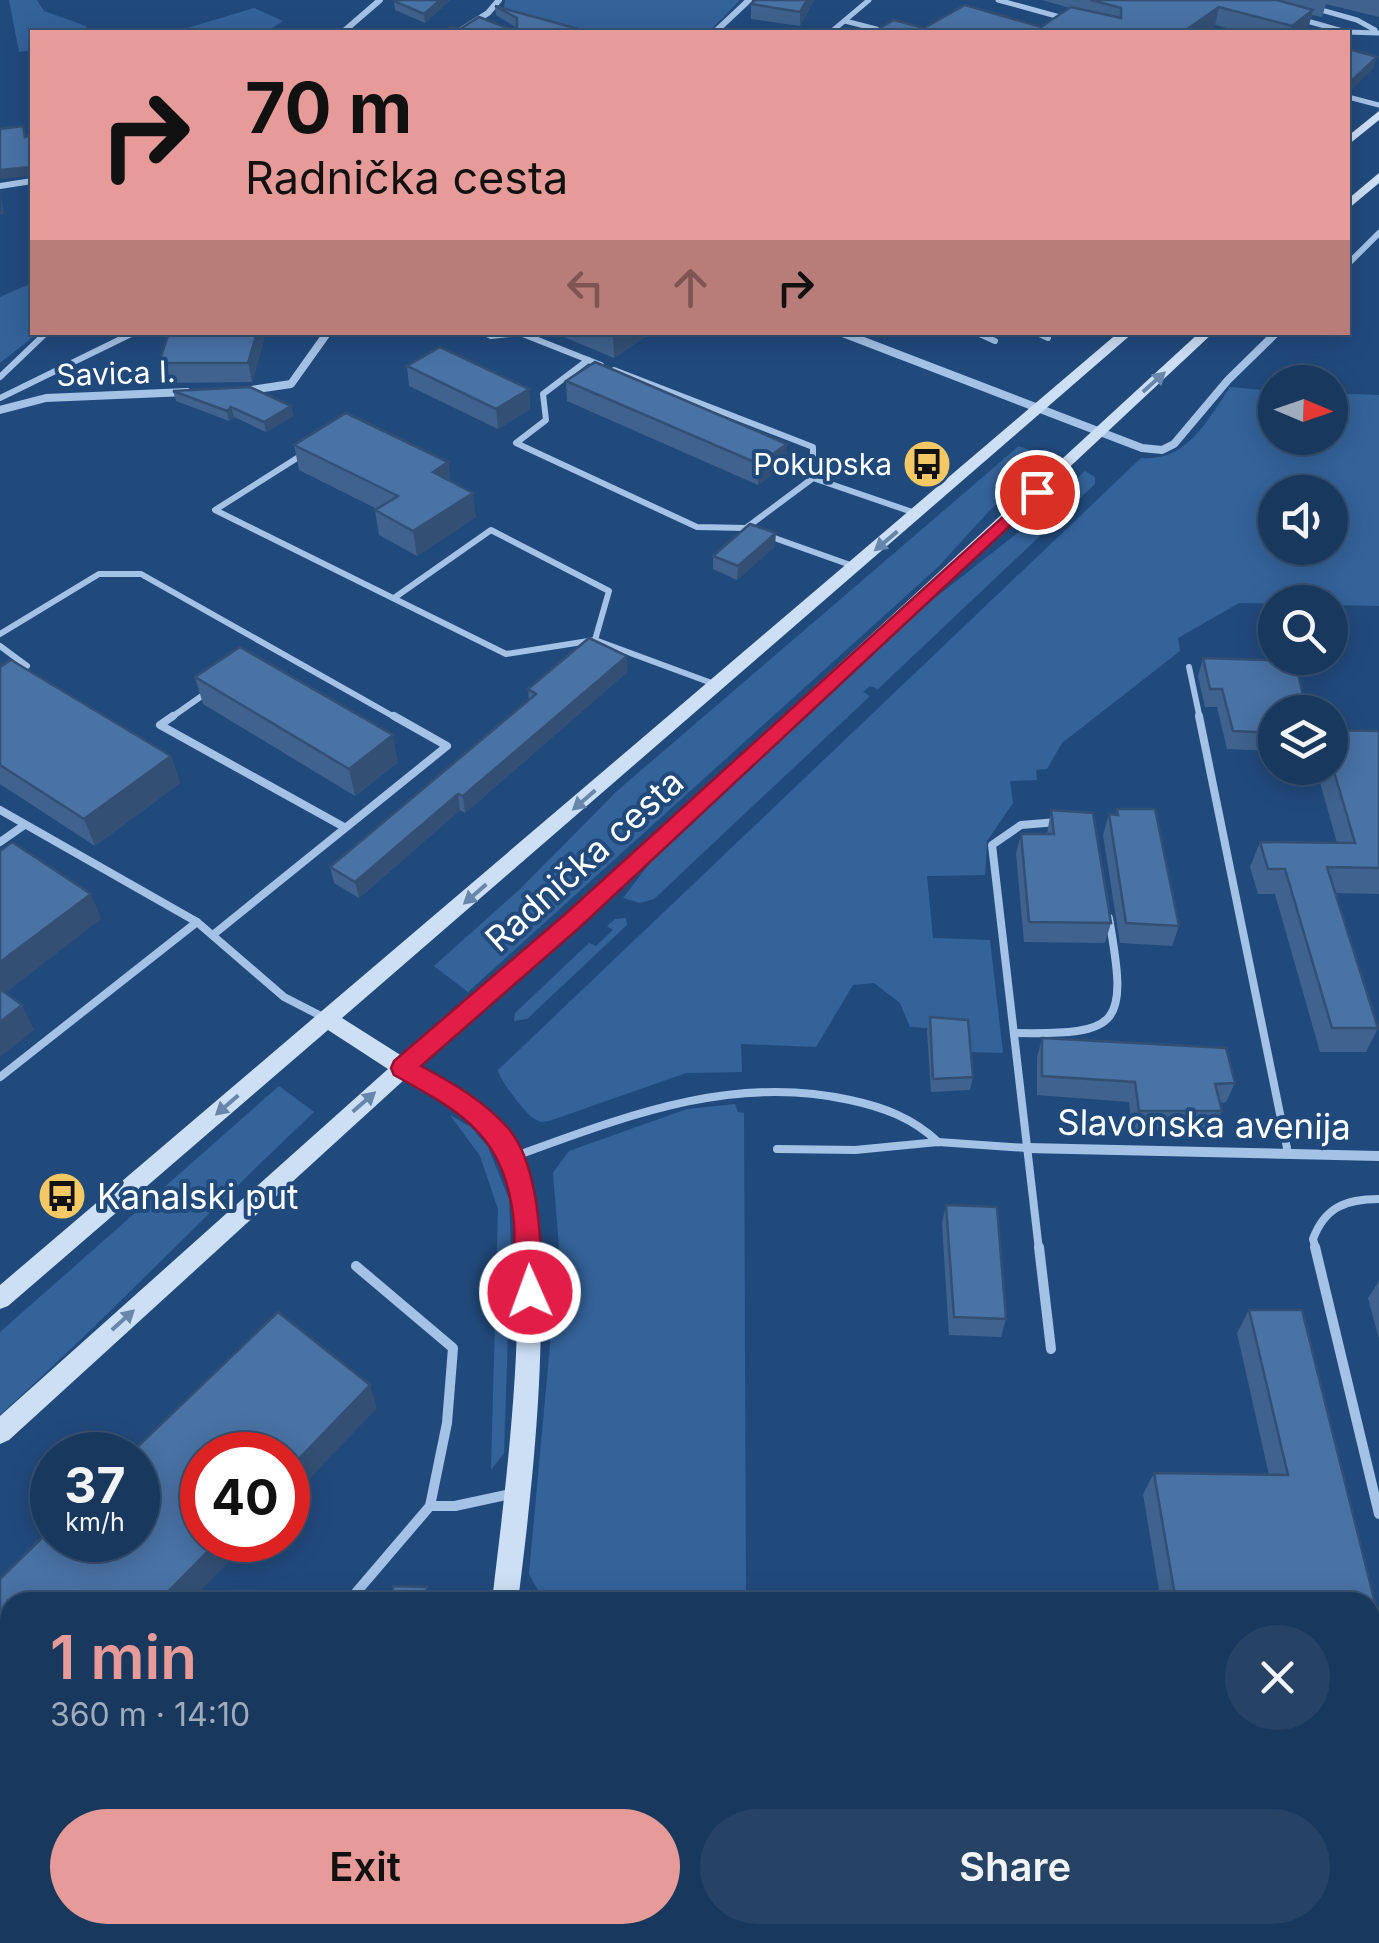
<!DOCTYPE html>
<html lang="en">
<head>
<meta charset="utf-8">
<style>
	:root { --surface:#19385d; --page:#264366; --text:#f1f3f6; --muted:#9facbc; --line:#375272; --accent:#e69b98 }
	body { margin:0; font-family:Inter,sans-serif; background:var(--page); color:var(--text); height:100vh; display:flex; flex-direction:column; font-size:38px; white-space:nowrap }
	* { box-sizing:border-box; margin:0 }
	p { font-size:32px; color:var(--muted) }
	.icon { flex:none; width:55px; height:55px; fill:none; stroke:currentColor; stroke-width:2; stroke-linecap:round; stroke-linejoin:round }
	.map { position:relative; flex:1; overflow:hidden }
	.side { position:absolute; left:0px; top:1592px; width:1380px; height:352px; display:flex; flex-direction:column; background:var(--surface); border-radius:30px 30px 0 0; box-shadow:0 5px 25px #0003,0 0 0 2px var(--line) }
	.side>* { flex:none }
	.banner { position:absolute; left:30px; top:30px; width:1320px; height:305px; border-radius:0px; box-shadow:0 5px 25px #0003,0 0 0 2px var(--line); background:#e69b98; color:#111; overflow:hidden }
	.needle { width:65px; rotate:92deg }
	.tools { position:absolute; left:1258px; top:365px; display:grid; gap:20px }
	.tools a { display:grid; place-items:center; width:90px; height:90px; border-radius:50%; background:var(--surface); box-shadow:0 5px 25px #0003,0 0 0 2px var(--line); font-size:50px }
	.speed { position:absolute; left:30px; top:1432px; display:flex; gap:20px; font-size:50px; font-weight:700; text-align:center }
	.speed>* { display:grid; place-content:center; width:130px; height:130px; border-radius:50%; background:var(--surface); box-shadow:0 5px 25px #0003,0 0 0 2px var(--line); line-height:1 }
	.speed small { font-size:25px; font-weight:400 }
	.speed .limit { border:15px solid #d22; background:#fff; color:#111 }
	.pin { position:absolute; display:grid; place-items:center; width:85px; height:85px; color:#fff; margin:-42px; border:5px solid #fff; border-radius:50%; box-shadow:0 2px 10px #0007 }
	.me { position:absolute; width:110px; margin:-55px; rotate:358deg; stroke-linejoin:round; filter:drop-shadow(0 0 8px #0008) }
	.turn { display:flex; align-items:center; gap:35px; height:210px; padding:0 50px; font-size:45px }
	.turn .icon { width:130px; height:130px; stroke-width:2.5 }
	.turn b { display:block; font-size:70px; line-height:85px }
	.lanes { display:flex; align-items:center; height:95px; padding:0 50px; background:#0003; justify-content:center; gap:50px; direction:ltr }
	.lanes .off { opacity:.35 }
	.round { display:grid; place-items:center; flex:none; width:105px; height:105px; border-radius:52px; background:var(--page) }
	.head { display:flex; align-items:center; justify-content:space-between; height:170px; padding:0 50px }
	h1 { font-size:60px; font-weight:600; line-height:75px; color:var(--accent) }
	.cta { display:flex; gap:20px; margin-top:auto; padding:20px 50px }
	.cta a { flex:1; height:115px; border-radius:60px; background:var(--accent); color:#111; font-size:40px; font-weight:600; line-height:115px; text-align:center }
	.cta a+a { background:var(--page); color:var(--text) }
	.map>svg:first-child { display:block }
</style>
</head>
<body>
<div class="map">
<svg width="1379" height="1943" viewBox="0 0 1379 1943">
	<rect width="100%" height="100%" fill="#214a7c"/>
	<g fill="#34639a" fill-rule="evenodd">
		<path d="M9,0H37L44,11L86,26L89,32H32V50L19,52Z"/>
		<path d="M505,0H740L709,32H584L504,8Z"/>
		<path d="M254,8L283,21L266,32H174Z"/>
		<path d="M32,283V332L38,333L0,363V297Z"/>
		<path d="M1230,387L1275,391V438H1330V393L1379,395V606L1239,603L1178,638L1180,651L1062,743L1047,769L1036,770L1037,780L1010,781L1013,803L987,841L985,875L927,876L933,938L990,940L1003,1053L971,1052L969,1031L910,1027L900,1003L874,983L853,985L816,1047L741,1044L742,1072L686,1073L552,1120C546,1122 542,1123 536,1120C527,1116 498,1078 498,1070L1141,458C1187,462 1207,421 1230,387ZM1275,492H1330V548H1275Z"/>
		<path d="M1019,446L1047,457L989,511L939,566L468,992L434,966L520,889L617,791Z"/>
		<path d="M1085,471L1095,477V484L878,689L870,686L863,692L870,696L654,899L640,903L623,898L660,850L931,601L1025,527Z"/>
		<path d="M626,918L627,925L527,1019L514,1021L515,1013L589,943L596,946L613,930L607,926L615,919Z"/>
		<path d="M279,1086L314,1112C208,1212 108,1317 0,1415V1332Z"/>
		<path d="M735,1104L738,1112L744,1113L746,1600L539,1592L529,1574L559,1247L553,1173L569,1151L687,1109Z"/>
		<path d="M450,1115L471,1127L488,1147L509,1199L511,1246L504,1453L491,1470L498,1209L480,1156Z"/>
	</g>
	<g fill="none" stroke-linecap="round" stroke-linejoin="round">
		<g stroke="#a3c2e6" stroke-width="5">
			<path d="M998,0L1067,19"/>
			<path d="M1314,8L1357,20L1375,30"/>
			<path d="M1300,19L1346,32L1379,33"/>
			<path d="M845,21L888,32"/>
			<path d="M831,32L869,0"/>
			<path d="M1348,97L1379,105"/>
		</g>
		<g stroke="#a3c2e6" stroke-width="6">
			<path d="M483,332L491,336L520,333L601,365"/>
			<path d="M975,332L995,341"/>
			<path d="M1035,332L1048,338"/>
			<path d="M588,360L543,394L546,420L516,443L697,527L746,528L813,478"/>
			<path d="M614,370L813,447V478L918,514"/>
			<path d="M0,377L47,332"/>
			<path d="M0,398L135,332"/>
			<path d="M305,453L215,510L506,654L595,640"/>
			<path d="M766,535L856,567"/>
			<path d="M394,598L491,530L609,591L595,640L717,685"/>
			<path d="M0,634L99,574H141L398,719"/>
			<path d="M0,646L27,666L0,683"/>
			<path d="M1189,667L1200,719"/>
			<path d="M169,719L206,693"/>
		</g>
		<g stroke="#a3c2e6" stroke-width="8">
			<path d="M173,716L160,725L344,827"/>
			<path d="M1199,716L1288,1153"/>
			<path d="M0,810L197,922L284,997L325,1018"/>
			<path d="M0,842L23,826"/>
			<path d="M214,934L447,746L394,716"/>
			<path d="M1014,1033C1122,1035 1128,1026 1109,918"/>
			<path d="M0,1077L197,922"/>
			<path d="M777,1149L855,1150L938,1142L1027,1148"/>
			<path d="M510,1158C621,1118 731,1073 850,1100C883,1107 913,1118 938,1142"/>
			<path d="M1039,1250L992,845L1021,825L1057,822"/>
			<path d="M1316,1250L1313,1239C1325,1207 1346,1199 1379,1199"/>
		</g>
		<g stroke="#a3c2e6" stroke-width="10">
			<path d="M1039,1247L1051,1349"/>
			<path d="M1315,1247L1379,1514"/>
			<path d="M356,1266L453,1348L447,1423L430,1506"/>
			<path d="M348,1602L430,1506H455L511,1494"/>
			<path d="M319,1935L328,1943"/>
			<path d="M939,1935V1943"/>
			<path d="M880,1942L889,1943"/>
		</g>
		<g stroke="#a3c2e6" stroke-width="6">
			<path d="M343,32L380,0"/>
			<path d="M458,32L488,13L499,0"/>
			<path d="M715,32L749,0"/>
			<path d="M0,186L32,181"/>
			<path d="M1348,264L1379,233"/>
		</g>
		<g stroke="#a3c2e6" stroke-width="8">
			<path d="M840,332L1142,448L1162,450L1174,444L1228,380L1277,332"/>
			<path d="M244,391L291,384L328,332"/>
			<path d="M0,410L46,398L187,392"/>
		</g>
		<path stroke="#a3c2e6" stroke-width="10" d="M1027,1148L1379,1156"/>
		<g fill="#cddff5" fill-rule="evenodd">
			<path d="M1379,111V120L1348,145V136Z"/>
			<path d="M1379,173V183L1348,209V199Z"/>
			<path d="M1119,332H1134L342,1018L402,1056L564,917L1200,332H1214L578,927L419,1066C448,1083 486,1100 506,1128C568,1213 531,1496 518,1602H492C503,1502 544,1222 491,1141C472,1113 433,1096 405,1079L9,1440L0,1444V1416L388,1069L328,1030L8,1306L0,1309V1285Z"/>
			<path d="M454,1935H484L483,1943H453Z"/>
		</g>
	</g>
	<g fill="#3f638e">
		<path d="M392,0H450L425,23L395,10L394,2Z"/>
		<path d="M755,0H814L800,26L751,19V4Z"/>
		<path d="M1042,0H1379V17L1326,4L1322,17L1312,15L1308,28L1302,32H1242L1215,25L1205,32H873L924,28L1041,27L1070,8Z"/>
		<path d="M495,6L589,32L460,29H510L517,28L496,15Z"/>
		<path d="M169,332H266L252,382L164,383L159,363Z"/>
		<path d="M561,332H652L614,358L562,336Z"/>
		<path d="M407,366L529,389L530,409L498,429L409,386Z"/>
		<path d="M566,381L786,464L758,485L567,401Z"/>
		<path d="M173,391L291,406L293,416L266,432L234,417L229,421L176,401Z"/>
		<path d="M294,445L448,462L450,481L476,517L417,556L379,535L375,510L377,509L299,470Z"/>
		<path d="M775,546L737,580L713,569V556Z"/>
		<path d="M1203,658L1275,712V751L1227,749L1217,707H1205L1198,676Z"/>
		<path d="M0,667L171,756L180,783L95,846L0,784Z"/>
		<path d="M627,672L465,813L460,810L359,898L334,883L330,867L529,700L528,689Z"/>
		<path d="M195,677L398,762L355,796L203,704Z"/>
		<path d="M1330,730L1379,731V894L1335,893L1378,1028L1366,1052H1320L1275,894H1258L1250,867L1260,842L1337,843L1316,768H1330Z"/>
		<path d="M1117,809L1179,926L1172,946L1120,943L1103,835L1109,814L1115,815Z"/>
		<path d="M1051,810L1111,923L1105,943L1024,942L1016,854L1021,834H1047Z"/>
		<path d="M930,1017L973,1077L970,1090L931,1092L927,1031Z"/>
		<path d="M1042,1038L1235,1083L1226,1102L1220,1103L1222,1111L1214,1130L1132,1131L1129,1102L1037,1095V1058Z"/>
		<path d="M946,1205L1006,1319L1001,1337L949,1335L942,1223Z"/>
		<path d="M1379,1281V1339L1368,1298Z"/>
		<path d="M1249,1310L1377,1611L1370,1618V1602H1161L1143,1494L1154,1473L1269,1475L1237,1333Z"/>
		<rect x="1370" y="1733" width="9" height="113"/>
	</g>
	<g fill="#335074">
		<path d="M440,0H450L425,23L424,14Z"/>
		<path d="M807,0H814L800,26V12Z"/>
		<path d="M1219,7L1215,25L1205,32H1183Z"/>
		<path d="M1313,10L1308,28L1302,32H1290L1292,26Z"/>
		<path d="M1377,57L1373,69L1348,93V84Z"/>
		<path d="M32,167V176L0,179V170Z"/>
		<path d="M0,189L4,214L0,215L1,205Z"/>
		<path d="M257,332H266L252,382L248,363Z"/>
		<path d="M616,332H652L614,358L613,335Z"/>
		<path d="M529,389L530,409L498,429L496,409Z"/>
		<path d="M291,406L293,416L266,432L264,422Z"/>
		<path d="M231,407L234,417L229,421L227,411Z"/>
		<path d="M787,444L786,464L758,485L759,464Z"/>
		<path d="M448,462L451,486L433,472Z"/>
		<path d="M473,493L476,517L417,556L413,531Z"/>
		<path d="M776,533L775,546L737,580L738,566Z"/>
		<path d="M627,656V672L465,813L463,796Z"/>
		<path d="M393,735L398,762L355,796L349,769Z"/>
		<path d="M171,756L180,783L95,846L84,819Z"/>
		<path d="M458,794L460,810L359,898L355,882Z"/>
		<path d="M91,894L101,919L0,997V962Z"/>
		<path d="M22,1005L34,1030L0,1057V1022Z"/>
		<path d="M370,1385L377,1408L288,1501V1470Z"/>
		<path d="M219,1540H250L190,1602H158Z"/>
	</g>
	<g fill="#4973a5" stroke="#335074" stroke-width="2.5">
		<path d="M398,0H440L424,14L394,1Z"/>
		<path d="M755,0H807L800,12L751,4Z"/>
		<path d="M1091,0H1277L1313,10L1292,26L1219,7L1183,32H873L894,20L924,28L965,5L1041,27L1071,7L1121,18V8Z"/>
		<path d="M495,6L589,32H442L452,27L460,29L479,17L510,29L517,28V18Z"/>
		<path d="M1349,49L1377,57L1348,84V50Z"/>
		<path d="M23,126L25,137L32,134V167L0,170V129Z"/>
		<path d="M169,332H257L248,363H159Z"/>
		<path d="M440,347L529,389L496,409L407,366Z"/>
		<path d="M595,362L787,444L759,464L566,381Z"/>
		<path d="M250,387L291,406L264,422L231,407L227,411L173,391Z"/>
		<path d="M346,413L448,462L433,472L473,493L413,531L375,510L398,496L294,445Z"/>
		<path d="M750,524L776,533L738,566L713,556Z"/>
		<path d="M589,638L627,656L463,796L458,794L355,882L330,867L536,694L528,689Z"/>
		<path d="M240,647L393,735L349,769L195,677Z"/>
		<path d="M1203,658L1295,661L1307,712H1275V733L1233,731L1222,689H1210Z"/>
		<path d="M11,660L171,756L84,819L0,765V667Z"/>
		<path d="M1330,730L1379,731V868L1327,867L1378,1028H1332L1285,869H1268L1260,842L1355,843L1330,758Z"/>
		<path d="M1117,809H1155L1179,926L1126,923L1109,814L1118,815Z"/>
		<path d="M1051,810L1093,813L1111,923L1029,922L1021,834H1054Z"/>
		<path d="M12,842L91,894L0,962V851Z"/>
		<path d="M0,989L22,1005L0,1022Z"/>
		<path d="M930,1017L968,1020L973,1077L933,1079Z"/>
		<path d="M1042,1038L1226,1048L1235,1083L1215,1084L1222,1111H1139L1135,1082L1042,1076Z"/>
		<path d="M946,1205L997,1207L1006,1319L954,1317Z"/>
		<path d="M1249,1310H1302L1377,1611H1370V1602H1176L1154,1473L1288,1475Z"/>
		<path d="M278,1312L370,1385L288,1470V1455H202V1540H219L158,1602H10V1651L0,1641V1579L52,1528V1540H138V1455H129Z"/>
		<path d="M393,1586L427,1587L425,1602H391Z"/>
		<rect x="1370" y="1733" width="9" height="102"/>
	</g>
	<defs><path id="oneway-solid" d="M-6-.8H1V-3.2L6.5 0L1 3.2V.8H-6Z" transform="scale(2.5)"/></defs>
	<g fill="#6686ac">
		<use href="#oneway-solid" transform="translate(1154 382) rotate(-42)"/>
		<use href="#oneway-solid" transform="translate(886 541) rotate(140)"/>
		<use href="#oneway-solid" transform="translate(584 800) rotate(139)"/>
		<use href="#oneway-solid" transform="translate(475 894) rotate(139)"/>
		<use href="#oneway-solid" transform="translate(364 1102) rotate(-41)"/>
		<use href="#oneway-solid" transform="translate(227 1105) rotate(139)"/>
		<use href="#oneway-solid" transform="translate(123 1320) rotate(-42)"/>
	</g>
	<path fill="#e11d48" stroke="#92132f" stroke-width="2.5" d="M1037,486L1043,488V495L579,928L421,1066C453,1083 484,1101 508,1128C540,1164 541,1247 543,1292L539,1300L530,1304L520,1300C510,1278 516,1247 514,1223C505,1136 465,1114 394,1075L391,1068L394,1061L563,916Z"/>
	<defs>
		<g id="bus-disc" transform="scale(2.5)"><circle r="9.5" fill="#f3c865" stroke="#214a7c"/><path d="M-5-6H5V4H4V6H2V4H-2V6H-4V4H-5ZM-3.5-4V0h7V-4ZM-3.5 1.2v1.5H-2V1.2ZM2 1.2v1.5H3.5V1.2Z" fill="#111"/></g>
	</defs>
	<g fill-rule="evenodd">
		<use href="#bus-disc" x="927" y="464"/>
		<use href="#bus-disc" x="62" y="1196"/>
	</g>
	<g text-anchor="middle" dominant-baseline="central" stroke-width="8" stroke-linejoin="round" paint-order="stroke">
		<g font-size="30" fill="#fff" stroke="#214a7c">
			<text transform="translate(116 373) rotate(-2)">Savica I.</text>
		</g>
		<g font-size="30" fill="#fff" stroke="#214a7c" text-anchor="end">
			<text x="892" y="464">Pokupska</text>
		</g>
		<g font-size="35" fill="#fff" stroke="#214a7c">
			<text transform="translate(584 860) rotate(-42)">Radnička cesta</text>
			<text transform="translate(1204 1124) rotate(1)">Slavonska avenija</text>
		</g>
		<g font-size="35" fill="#fff" stroke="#214a7c" text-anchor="start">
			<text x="97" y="1196">Kanalski put</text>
		</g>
	</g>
</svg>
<div class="tools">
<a><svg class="needle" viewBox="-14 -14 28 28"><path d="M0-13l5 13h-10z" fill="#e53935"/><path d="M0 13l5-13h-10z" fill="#9facbc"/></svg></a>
<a><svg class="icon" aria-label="sound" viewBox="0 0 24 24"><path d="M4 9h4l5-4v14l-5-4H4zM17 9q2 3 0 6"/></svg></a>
<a><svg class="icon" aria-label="search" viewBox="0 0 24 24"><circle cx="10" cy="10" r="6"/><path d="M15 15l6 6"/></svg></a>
<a><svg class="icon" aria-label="layers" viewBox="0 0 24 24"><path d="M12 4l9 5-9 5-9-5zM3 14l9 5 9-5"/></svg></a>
</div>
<div class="speed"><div>37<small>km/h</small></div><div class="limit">40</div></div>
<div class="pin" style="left:1037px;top:492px;background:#d93025"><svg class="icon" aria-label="arrive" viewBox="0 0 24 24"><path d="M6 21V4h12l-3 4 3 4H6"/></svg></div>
<svg class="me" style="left:530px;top:1292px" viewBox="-20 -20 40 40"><circle r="17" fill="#e11d48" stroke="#fff" stroke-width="3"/><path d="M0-11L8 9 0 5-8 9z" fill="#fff"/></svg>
<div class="banner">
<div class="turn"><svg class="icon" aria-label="right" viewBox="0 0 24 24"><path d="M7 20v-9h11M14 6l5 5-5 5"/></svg><div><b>70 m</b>Radnička cesta</div></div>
<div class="lanes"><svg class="icon off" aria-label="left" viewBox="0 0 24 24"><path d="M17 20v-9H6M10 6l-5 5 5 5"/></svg><svg class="icon off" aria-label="ahead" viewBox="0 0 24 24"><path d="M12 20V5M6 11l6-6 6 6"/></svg><svg class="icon" aria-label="right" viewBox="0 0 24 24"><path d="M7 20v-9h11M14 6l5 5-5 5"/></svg></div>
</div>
<section class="side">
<div class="head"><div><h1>1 min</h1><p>360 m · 14:10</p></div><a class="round"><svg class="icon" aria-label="close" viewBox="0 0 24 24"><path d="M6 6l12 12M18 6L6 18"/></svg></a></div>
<div class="cta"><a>Exit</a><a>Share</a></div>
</section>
</div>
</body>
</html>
